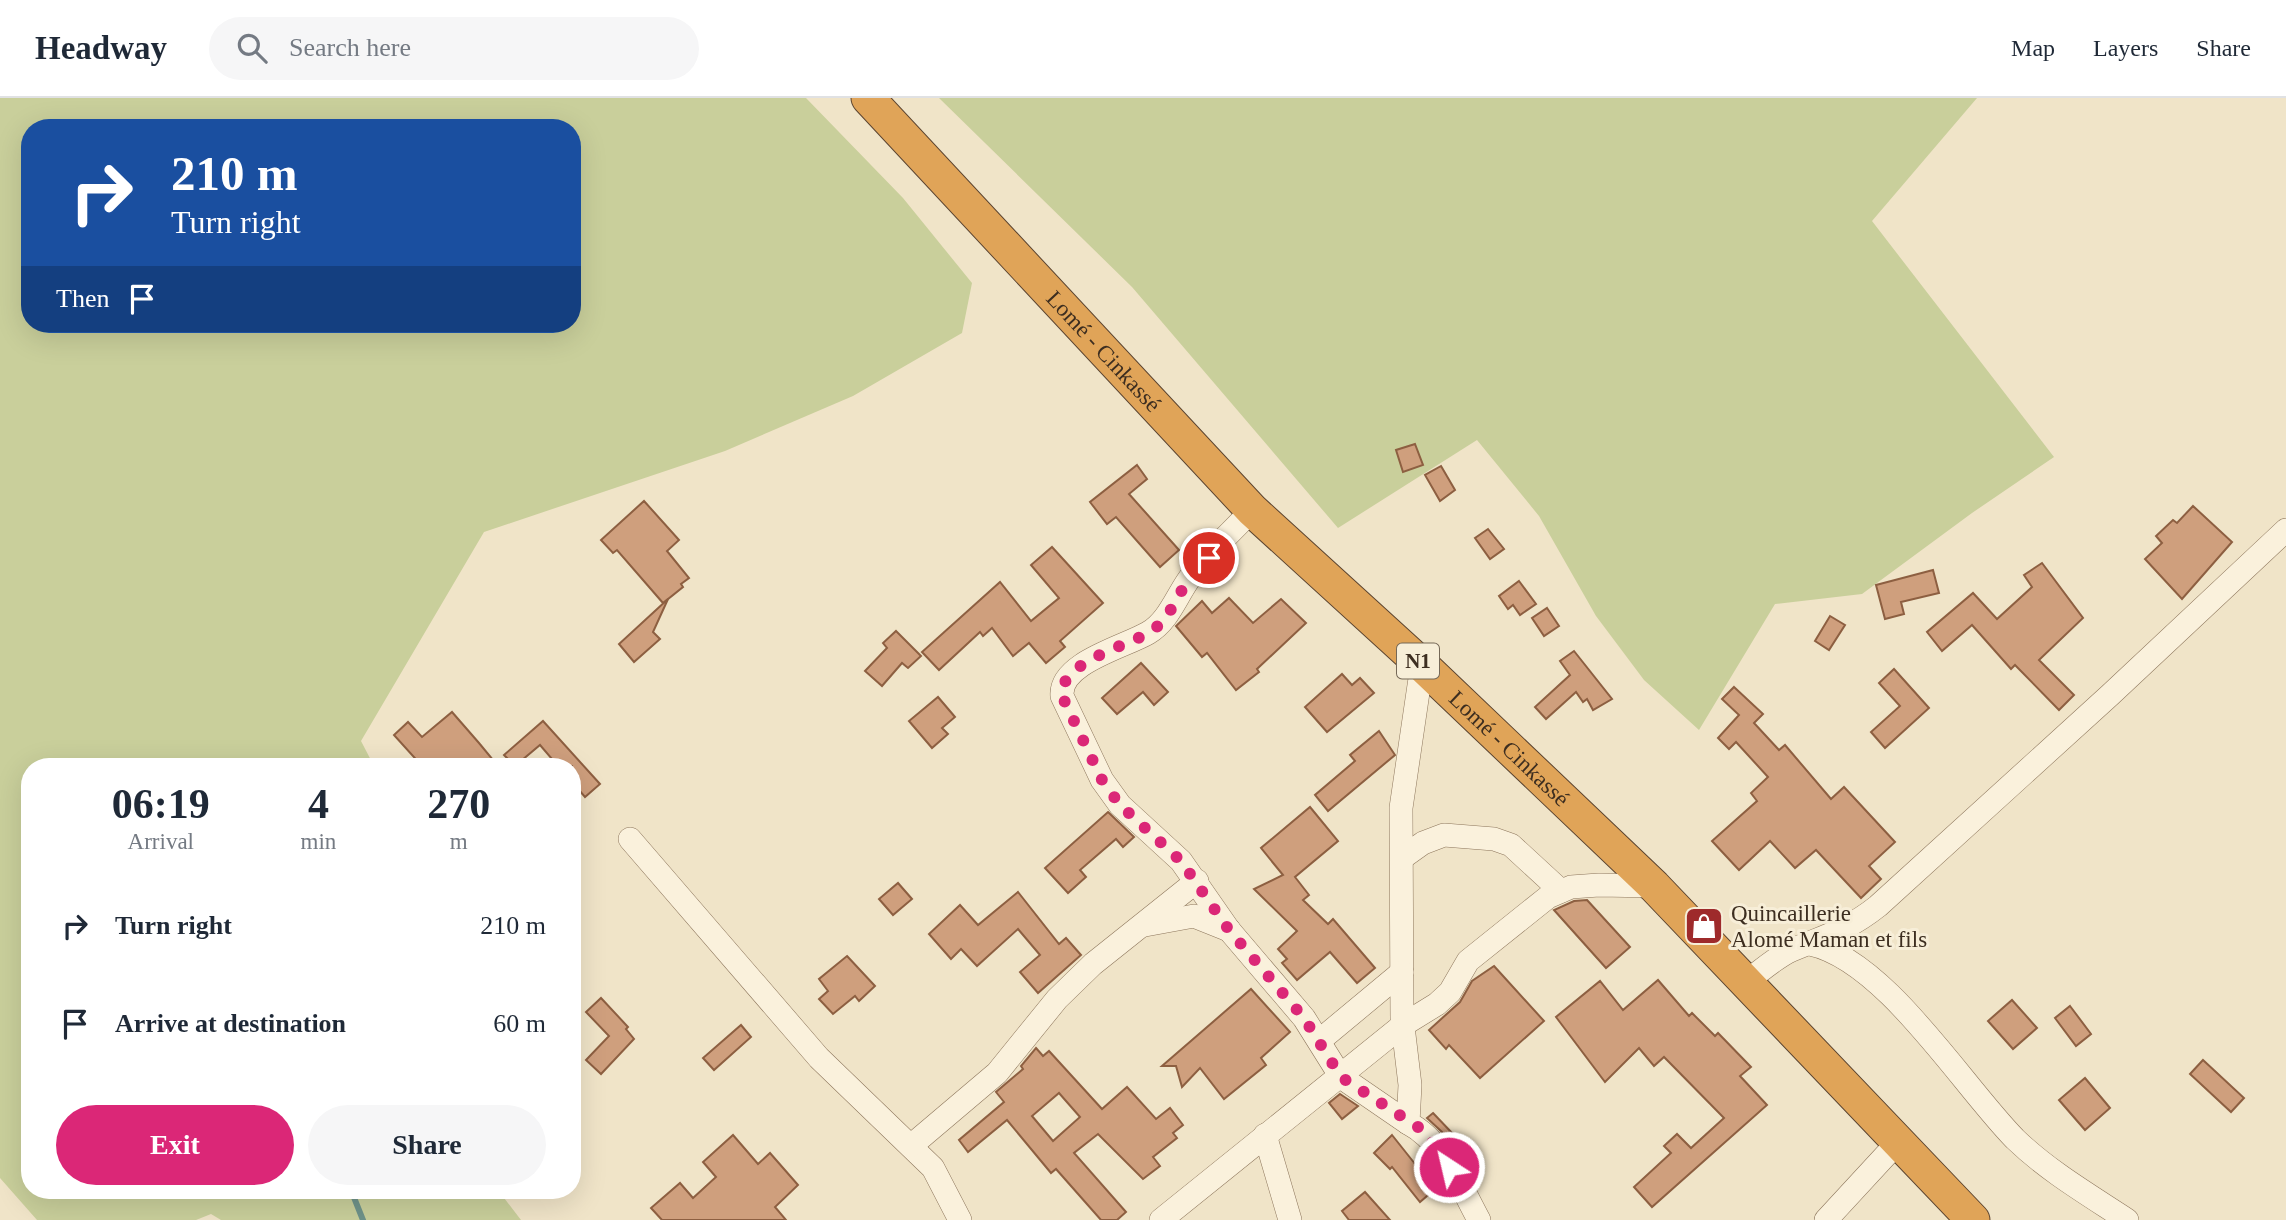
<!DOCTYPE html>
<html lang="en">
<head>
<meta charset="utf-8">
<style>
	:root { --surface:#fff; --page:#f6f6f7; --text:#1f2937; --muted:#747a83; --line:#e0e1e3; --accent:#db2777 }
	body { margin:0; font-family:"Times New Roman",serif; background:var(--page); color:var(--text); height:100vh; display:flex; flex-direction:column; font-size:26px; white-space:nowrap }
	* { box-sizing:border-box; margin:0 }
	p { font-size:23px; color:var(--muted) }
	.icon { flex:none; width:38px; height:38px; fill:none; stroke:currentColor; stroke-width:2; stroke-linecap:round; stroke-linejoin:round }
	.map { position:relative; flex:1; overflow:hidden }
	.side { position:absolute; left:21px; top:660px; width:560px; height:441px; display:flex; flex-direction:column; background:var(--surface); border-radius:28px; box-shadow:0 7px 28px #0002 }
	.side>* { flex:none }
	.hud { position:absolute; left:21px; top:21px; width:560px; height:214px; border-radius:28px; box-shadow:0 7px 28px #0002; background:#1a4fa0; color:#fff; overflow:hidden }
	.pin { position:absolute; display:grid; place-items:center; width:60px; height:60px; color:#fff; margin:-30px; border:4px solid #fff; border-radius:50%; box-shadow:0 2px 7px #0007 }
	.me { position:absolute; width:77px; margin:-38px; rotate:325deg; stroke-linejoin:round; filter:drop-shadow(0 0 5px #0008) }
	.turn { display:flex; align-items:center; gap:24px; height:147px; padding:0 35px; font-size:32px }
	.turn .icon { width:91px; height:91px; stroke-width:2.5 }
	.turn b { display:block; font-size:49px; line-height:60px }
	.then { display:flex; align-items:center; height:66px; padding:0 35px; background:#0003; gap:14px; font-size:26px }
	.eta { display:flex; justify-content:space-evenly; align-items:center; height:119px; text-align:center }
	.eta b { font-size:42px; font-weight:700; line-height:49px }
	.cta { display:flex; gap:14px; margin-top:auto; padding:14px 35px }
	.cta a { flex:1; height:80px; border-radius:42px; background:var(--accent); color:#fff; font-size:28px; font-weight:700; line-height:80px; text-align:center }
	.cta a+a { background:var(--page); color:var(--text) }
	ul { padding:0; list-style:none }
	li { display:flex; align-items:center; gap:21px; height:98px; padding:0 35px }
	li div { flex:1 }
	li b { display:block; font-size:26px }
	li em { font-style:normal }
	header { display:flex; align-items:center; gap:42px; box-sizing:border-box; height:98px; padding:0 35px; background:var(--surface); border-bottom:2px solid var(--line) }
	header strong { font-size:33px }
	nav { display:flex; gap:38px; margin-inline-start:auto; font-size:24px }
	.search { width:490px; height:63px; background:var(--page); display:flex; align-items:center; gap:18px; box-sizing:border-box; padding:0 24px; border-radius:38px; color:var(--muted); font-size:26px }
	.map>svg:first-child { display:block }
</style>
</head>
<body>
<header>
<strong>Headway</strong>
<div class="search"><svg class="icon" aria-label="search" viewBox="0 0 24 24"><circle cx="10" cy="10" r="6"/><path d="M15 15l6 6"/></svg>Search here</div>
<nav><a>Map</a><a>Layers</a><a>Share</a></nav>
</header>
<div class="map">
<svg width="2286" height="1122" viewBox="0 0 2286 1122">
	<rect width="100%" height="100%" fill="#f0e4c8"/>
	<g fill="#c9cf9b" fill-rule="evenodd">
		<path d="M0,0H806L903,100L972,185L962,235L853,298L725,353L484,434L361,643L374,668H30V1092H498L521,1122H221L211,1116L196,1122H37L0,1080ZM30,30H572V226H30Z"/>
		<path d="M939,0H1977L1872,123L2054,359L1972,415L1862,496L1775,506L1699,632L1644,582L1596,518L1539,418L1477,342L1338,430L1132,189Z"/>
	</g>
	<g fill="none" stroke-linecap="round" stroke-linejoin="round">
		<path stroke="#6f938a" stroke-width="6" d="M351,1092L363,1122"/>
	</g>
	<g fill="#cf9f7d" stroke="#8d5f41" stroke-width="2" fill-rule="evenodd">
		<path d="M1415,346L1423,367L1403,374L1396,352Z"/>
		<path d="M1137,367L1147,381L1129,396L1179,452L1160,469L1116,419L1107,426L1090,404Z"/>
		<path d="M1441,368L1455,392L1440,403L1425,377Z"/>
		<path d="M644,403L679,442L667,453L689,480L681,486L683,489L663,505L617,452L613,455L601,442Z"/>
		<path d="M2193,408L2232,444L2182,501L2145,461L2162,445L2156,438L2173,422L2177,425Z"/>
		<path d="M1488,431L1504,451L1490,461L1475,440Z"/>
		<path d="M1052,449L1103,505L1060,543L1065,549L1046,565L1029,545L1013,558L992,530L983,538L980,534L939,572L922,554L1000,484L1031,523L1059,500L1031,467Z"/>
		<path d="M2042,465L2083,520L2039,562L2074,597L2059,612L2015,567L2011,571L1972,527L1942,553L1927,534L1973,495L1997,521L2032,489L2024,477Z"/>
		<path d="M1933,472L1939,495L1901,504L1904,516L1885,521L1876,487Z"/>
		<path d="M1519,483L1536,506L1520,517L1513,507L1508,511L1499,498Z"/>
		<path d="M1229,500L1253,525L1281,501L1306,525L1257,571L1259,574L1236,592L1207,555L1202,559L1176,528L1202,503L1212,515Z"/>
		<path d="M668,501L653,534L660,541L634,564L619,546Z"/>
		<path d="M1547,510L1559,528L1544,538L1532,520Z"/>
		<path d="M1830,518L1845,527L1829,552L1815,543Z"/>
		<path d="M896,533L921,558L908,570L902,565L882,588L865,573L887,550L883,545Z"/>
		<path d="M1574,553L1612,601L1593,612L1587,601L1583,604L1576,594L1546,621L1535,609L1570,577L1560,563Z"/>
		<path d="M1141,565L1168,594L1154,607L1143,594L1117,616L1102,600Z"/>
		<path d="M1894,571L1929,610L1885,650L1871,634L1900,608L1879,585Z"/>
		<path d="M1342,576L1352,587L1360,580L1374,595L1327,634L1305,609Z"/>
		<path d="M1734,589L1763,616L1754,625L1779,652L1785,647L1831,701L1844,689L1895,744L1869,768L1881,781L1861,800L1816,752L1795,770L1770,743L1739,772L1712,743L1757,703L1751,695L1768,679L1736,644L1729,651L1718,640L1739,617L1722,601Z"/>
		<path d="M938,599L955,619L942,630L948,636L932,650L909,623Z"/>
		<path d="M452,614L479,645L498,668H422L394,637L408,624L422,639Z"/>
		<path d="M543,623L600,686L585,699L572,684V668H558L540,647L515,668L504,657Z"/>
		<path d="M1379,633L1395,657L1328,713L1315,697L1355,663L1350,657Z"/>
		<path d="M1310,709L1338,743L1295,779L1309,797L1303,802L1328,826L1333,821L1375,870L1357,885L1330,854L1297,882L1282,865L1287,861L1278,851L1297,833L1254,791L1283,777L1261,750Z"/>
		<path d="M1108,714L1134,739L1123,749L1116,741L1080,772L1086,779L1068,795L1045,770Z"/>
		<path d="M898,785L912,801L893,817L879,801Z"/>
		<path d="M1018,794L1059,846L1066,840L1081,857L1038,895L1020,874L1040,857L1018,831L977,868L961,851L951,861L929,836L960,807L978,827Z"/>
		<path d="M1587,802L1630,849L1606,870L1554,812L1574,803Z"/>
		<path d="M847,858L875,888L859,903L855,898L833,916L819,901L828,893L819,881Z"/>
		<path d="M1494,868L1544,923L1480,980L1449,947L1446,951L1429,932L1460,904L1472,883Z"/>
		<path d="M1658,882L1689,918L1692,915L1715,938L1718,935L1751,969L1740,978L1767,1007L1652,1109L1634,1089L1671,1055L1664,1048L1677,1036L1691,1050L1724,1020L1664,959L1654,968L1639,950L1605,984L1556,919L1600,883L1623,912Z"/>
		<path d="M1251,891L1290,934L1261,960L1266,967L1224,1001L1200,970L1182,989L1176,968H1162Z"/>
		<path d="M601,900L628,929L626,931L634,941L601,976L586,962L609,938L586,914Z"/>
		<path d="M2012,902L2037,930L2013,951L1988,923Z"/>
		<path d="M2070,908L2091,936L2076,948L2055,920Z"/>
		<path d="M741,927L751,939L714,972L703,960Z"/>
		<path d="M1036,950L1043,958L1049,953L1102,1011L1127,989L1156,1021L1170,1010L1183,1027L1173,1035L1177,1040L1153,1059L1160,1068L1143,1081L1098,1036L1074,1055L1126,1114L1117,1122H1101L1056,1071L1051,1075L1007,1022L968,1054L959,1042L1004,1004L996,994L1023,971L1021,968ZM1059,995L1080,1019L1053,1043L1032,1018Z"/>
		<path d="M2203,962L2244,1000L2231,1014L2190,976Z"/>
		<path d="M2085,980L2110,1010L2085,1032L2059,1002Z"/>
		<path d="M1340,996L1358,1008L1342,1021L1329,1005Z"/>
		<path d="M1433,1015L1474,1058L1465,1066L1442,1034L1427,1020Z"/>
		<path d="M733,1037L758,1066L770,1055L798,1087L775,1109L786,1122H662L651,1110L680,1085L693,1100L716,1079L703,1064Z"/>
		<path d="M1392,1037L1435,1091L1420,1104L1392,1069L1390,1071L1374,1055Z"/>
		<path d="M1365,1094L1390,1122H1349L1342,1113Z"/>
	</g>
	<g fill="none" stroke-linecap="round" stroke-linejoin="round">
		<g stroke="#8d765c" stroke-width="24">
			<g id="minor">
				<path d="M1252,412C1231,435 1204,458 1187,484C1175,502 1167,524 1148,535C1124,549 1059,565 1062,598L1102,682L1120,707L1181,763L1229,832L1304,920L1341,979L1408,1025"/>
				<path d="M1422,567L1401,710L1402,920L1410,987L1408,1025C1443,1043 1461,1089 1479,1122"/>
				<path d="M630,741L819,960L933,1070L960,1122"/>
				<path d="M1402,760L1423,745L1444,737L1494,741L1511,747L1561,793"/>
				<path d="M1145,827L1194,818L1229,832"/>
				<path d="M1810,846C1885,862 1961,986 2015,1041C2048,1073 2089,1097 2127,1122"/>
				<path d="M1747,883C1761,873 1776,859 1792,852C1825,838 1848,832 1878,808L2110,597L2286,432"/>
				<path d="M1319,943L1402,874"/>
				<path d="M1265,1037L1290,1122"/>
				<path d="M912,1047L997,975L1057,901L1093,866L1197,783"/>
				<path d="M1161,1122L1403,927L1437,906L1450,894L1468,863L1548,799L1571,789L1599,787L1654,788"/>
				<path d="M1826,1122L1898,1044"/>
			</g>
		</g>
		<g stroke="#5b4430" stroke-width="35">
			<g id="highway">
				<path id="s1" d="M868,0L1252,412L1422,567L1654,788L1973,1122"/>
			</g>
		</g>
		<use href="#minor" stroke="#faf1dc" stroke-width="23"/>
		<use href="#highway" stroke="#e0a458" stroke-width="33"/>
	</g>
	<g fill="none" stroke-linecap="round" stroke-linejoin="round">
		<path stroke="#db2777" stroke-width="12" stroke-dasharray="0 21.6" d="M1209,460C1202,468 1193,475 1187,484C1175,502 1168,524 1148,535C1124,549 1059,565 1062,598L1102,682L1120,707L1181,763L1229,832L1304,920L1341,979L1424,1033L1449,1069"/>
	</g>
	<defs>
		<g id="shop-square" transform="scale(2.0125)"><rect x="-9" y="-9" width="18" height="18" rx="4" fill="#9e2a2b" stroke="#f7eed8"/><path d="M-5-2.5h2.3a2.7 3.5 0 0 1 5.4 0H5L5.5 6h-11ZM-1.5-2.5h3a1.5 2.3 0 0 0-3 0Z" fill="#fff"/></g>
	</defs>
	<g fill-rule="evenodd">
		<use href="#shop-square" x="1704" y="828"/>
	</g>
	<g text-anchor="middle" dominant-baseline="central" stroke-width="6" stroke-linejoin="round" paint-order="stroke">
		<rect fill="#f7eed8" stroke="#756857" stroke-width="2" x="1397" y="545.5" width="42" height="35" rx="5"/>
		<g font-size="21" font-weight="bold" fill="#3d2e20">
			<text x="1418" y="563">N1</text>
		</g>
		<g font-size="23" fill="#3d2e20" stroke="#f7eed8">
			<text stroke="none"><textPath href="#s1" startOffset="346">Lomé - Cinkassé</textPath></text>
			<text stroke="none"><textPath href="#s1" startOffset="914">Lomé - Cinkassé</textPath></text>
		</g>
		<g font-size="23" fill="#3d2e20" stroke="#f7eed8" text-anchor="start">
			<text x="1731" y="815">Quincaillerie<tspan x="1731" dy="26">Alomé Maman et fils</tspan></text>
		</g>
	</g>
</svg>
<div class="pin" style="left:1209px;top:460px;background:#d93025"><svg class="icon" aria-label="arrive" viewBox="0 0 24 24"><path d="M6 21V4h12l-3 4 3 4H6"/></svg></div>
<svg class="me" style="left:1449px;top:1069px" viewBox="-20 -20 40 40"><circle r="17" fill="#db2777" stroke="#fff" stroke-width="3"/><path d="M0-11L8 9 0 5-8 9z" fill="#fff"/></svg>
<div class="hud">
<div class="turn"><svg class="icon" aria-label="right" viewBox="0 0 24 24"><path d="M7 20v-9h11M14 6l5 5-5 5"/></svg><div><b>210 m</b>Turn right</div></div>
<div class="then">Then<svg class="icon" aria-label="arrive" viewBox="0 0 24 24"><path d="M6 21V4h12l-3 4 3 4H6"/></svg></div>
</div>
<section class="side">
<div class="eta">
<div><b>06:19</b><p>Arrival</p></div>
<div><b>4</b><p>min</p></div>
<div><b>270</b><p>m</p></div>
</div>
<ul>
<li><svg class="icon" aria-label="right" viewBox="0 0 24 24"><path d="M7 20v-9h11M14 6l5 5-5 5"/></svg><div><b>Turn right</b></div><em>210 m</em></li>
<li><svg class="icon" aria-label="arrive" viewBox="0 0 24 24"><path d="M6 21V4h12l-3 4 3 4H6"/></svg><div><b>Arrive at destination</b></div><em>60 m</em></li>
</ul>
<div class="cta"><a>Exit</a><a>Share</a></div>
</section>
</div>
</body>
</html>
